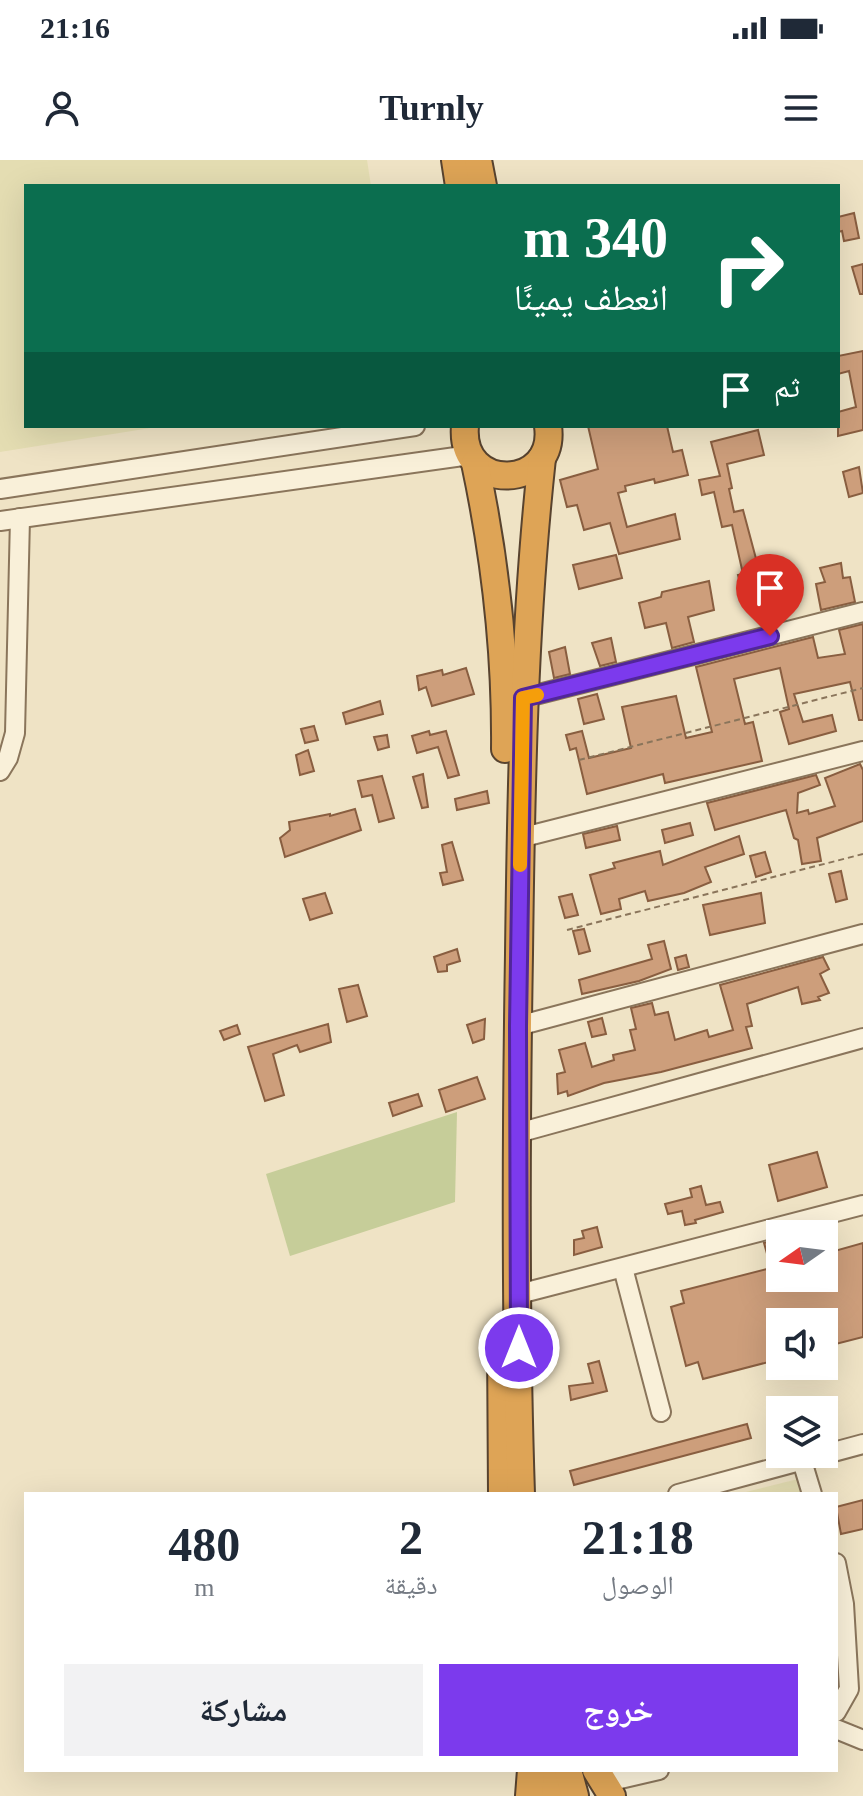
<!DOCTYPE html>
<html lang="ar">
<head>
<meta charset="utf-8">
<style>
	:root { --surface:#fff; --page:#f2f2f3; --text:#1f2937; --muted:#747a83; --accent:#7c3aed }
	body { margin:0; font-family:"Times New Roman","Noto Naskh Arabic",serif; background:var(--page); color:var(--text); direction:rtl; height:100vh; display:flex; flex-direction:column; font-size:30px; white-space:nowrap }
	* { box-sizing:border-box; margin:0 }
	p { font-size:26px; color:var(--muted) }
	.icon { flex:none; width:44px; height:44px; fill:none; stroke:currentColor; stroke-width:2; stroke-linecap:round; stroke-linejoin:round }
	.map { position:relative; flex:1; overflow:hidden; direction:ltr }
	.details { position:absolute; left:24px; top:1332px; width:814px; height:280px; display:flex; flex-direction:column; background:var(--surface); border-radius:0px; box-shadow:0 8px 32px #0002; direction:rtl }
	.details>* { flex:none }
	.guide { position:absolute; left:24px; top:24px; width:816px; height:244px; border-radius:0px; box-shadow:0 8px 32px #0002; direction:rtl; background:#0b6e4f; color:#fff; overflow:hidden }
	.needle { width:52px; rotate:256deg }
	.buttons { position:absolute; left:766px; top:1060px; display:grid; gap:16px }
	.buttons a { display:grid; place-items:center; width:72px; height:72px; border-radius:0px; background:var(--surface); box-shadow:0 8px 32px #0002; font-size:40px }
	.pin { position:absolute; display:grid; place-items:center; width:68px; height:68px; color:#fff; margin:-82px -34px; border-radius:50% 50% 50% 0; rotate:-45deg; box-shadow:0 0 8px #0007 }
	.pin .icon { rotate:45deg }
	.me { position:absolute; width:88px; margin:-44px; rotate:0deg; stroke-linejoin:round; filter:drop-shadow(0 0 6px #0008) }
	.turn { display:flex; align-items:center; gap:28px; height:168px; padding:0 40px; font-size:36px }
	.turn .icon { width:104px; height:104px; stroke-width:2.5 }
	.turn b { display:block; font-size:56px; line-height:68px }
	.then { display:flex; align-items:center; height:76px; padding:0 40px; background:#0003; gap:16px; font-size:30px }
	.eta { display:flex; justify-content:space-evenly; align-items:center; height:136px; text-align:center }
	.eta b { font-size:48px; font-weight:700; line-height:56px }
	.button { display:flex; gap:16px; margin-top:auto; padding:16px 40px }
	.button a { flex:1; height:92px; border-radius:0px; background:var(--accent); color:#fff; font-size:32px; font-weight:700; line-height:92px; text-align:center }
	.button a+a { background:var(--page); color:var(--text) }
	.status { display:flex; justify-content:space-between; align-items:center; height:56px; padding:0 40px; background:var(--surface); direction:ltr }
	.status svg { height:22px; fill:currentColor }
	header { display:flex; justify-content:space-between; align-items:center; height:104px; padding:0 40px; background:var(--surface); font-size:36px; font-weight:700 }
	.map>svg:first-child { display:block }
</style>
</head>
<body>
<div class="status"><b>21:16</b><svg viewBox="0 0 49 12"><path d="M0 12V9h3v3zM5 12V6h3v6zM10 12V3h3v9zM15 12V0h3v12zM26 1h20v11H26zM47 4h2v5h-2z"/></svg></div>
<header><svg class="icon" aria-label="menu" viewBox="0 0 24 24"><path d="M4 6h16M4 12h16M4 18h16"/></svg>Turnly<svg class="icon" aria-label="person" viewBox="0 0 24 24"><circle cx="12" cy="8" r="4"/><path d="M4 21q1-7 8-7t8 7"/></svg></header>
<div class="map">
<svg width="863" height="1636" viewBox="0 0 863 1636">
	<rect width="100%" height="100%" fill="#efe3c5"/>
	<g fill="#e4ddb2">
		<path d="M0,0H367L371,26H26V266H163L0,292Z"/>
		<path d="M806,1317L812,1334H738Z"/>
	</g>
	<path fill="#c6cd99" d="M457,952L455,1042L290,1096L266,1014Z"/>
	<g fill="#cd9e7b" stroke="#895e40" stroke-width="2">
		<path d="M854,53L859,78L844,81L842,71L838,72V57Z"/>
		<path d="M863,104V134H860L852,107Z"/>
		<path d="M863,191V270L838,276V252L856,247L849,211L838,214V196Z"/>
		<path d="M588,266H667L673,292L682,290L688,315L655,323L654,319L625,326L626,331L618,333L627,367L675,354L680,379L619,394L610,363L584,370L577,345L567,347L560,320L598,309Z"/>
		<path d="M758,270L764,295L727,304L732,328L729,329L734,352L743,350L766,436L745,442L738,415L743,414L732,365L722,367L714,332L702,335L699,320L720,316L711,282Z"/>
		<path d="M859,307L863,333L849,337L843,312Z"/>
		<path d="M616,395L622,418L579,429L573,405Z"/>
		<path d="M841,403L843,418L850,417L855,442L821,450L816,424L825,422L820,408Z"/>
		<path d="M709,421L714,450L688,457L694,482L672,488L666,463L645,468L639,443L661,437L662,432Z"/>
		<path d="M863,464V560H859L850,522L794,534L803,562L832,555L836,571L789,584L780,552L789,549L780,508L734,519L745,564L753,562L762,601L665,623L663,614L587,634L576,588L570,590L566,575L582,571L589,598L631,588L622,547L676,536L686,578L712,572L696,507L813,477L818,498L845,494L839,470Z"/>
		<path d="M611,478L616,502L600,506L592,483Z"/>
		<path d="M565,487L570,514L554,518L549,492Z"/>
		<path d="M466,508L474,534L432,546L426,527L419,530L417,516L442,510L443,515Z"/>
		<path d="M597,534L604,559L584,564L578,539Z"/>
		<path d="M380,541L383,554L346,564L343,553Z"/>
		<path d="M314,566L318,580L305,583L301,569Z"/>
		<path d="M429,571L430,575L446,571L459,615L448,618L438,587L417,593L412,576Z"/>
		<path d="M387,575L389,587L378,590L374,577Z"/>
		<path d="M308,590L314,611L300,615L296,595Z"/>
		<path d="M860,604L863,610V661L817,678L821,701L802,704L798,680L794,678L786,650L715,670L707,643L816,615L820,625L798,633L797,653L808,650L809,654L835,646L825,618Z"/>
		<path d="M423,614L428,647L422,648L413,617Z"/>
		<path d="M382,616L394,658L379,662L372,635L362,637L358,621Z"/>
		<path d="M487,631L489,643L457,650L455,639Z"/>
		<path d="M355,649L361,670L285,697L280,678L290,670L289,662L330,654V656Z"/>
		<path d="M690,663L693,675L665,683L662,670Z"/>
		<path d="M617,666L620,680L586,688L583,674Z"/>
		<path d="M739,676L744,694L705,707L711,722L684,733L648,741L645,731L619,739L621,749L601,754L590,715L615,708L613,703L660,691L663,705Z"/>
		<path d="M452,682L463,720L443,725L440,713L447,712L442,685Z"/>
		<path d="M765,692L771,712L756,717L750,696Z"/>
		<path d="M841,711L847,739L836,742L829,714Z"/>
		<path d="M325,733L332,753L310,760L303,739Z"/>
		<path d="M761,733L765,763L710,775L703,745Z"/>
		<path d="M572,734L578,755L565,758L559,737Z"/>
		<path d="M584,769L590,791L579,794L573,771Z"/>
		<path d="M664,781L671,809L639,821L582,834L579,820L652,799L648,785Z"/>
		<path d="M457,789L460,801L447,805V811L438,812L434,797Z"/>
		<path d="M686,795L689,807L678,810L675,798Z"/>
		<path d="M823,797L829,809L820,814L829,833L818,837L820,840L802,844L798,827L747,844L752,866L746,867L752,888L661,912L604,923L568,936L567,931L558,934L557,914L565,912L559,890L585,883L592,907L614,900L613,895L635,890L630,870L636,869L631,848L652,843L655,855L668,852L675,880L707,870L709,877L733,870L720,825Z"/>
		<path d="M358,825L367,856L347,862L339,829Z"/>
		<path d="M602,858L606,874L592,877L588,862Z"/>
		<path d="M485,859L484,879L473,883L467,865Z"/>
		<path d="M328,864L331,882L300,892L297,885L273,894L284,935L265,941L248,887Z"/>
		<path d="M237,865L240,874L224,880L220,871Z"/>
		<path d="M477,917L485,939L446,952L439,930Z"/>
		<path d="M418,934L422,946L393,956L389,943Z"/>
		<path d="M817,992L827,1027L778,1041L769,1005Z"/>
		<path d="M701,1026L706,1045L720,1042L723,1052L695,1060L696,1063L685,1065L682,1051L668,1054L665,1044L692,1037L690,1029Z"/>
		<path d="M597,1067L602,1087L574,1095V1080L584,1078L582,1071Z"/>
		<path d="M780,1079V1118H824V1094L863,1083V1177L824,1187V1162H780V1199L703,1219L698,1202L686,1206L671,1147L684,1143L681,1131L771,1108L764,1083Z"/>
		<path d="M599,1201L607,1231L571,1240L569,1226L593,1223L588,1204Z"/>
		<path d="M747,1264L751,1278L574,1325L570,1311Z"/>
		<path d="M863,1340V1369L841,1374L836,1347Z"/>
	</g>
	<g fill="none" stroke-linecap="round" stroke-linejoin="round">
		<g stroke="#8a755b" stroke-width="22">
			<g id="minor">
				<path d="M0,329L415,266"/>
				<path d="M0,361L470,295"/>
				<path d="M523,538L863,452"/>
				<path d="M0,611L8,598L15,573L20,358"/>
				<path d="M520,678L863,591"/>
				<path d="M518,866L863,774"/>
				<path d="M518,973L863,878"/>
				<path d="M623,1108L661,1252"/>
				<path d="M519,1134L863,1045"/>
				<path d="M802,1301L812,1334"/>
				<path d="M678,1334L863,1284"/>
				<path d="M836,1403L844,1444L849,1529L836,1552"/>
				<path d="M836,1569L863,1580"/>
				<path d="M603,1623L659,1610"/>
			</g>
		</g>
		<g stroke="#58432f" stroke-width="30">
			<g id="highway">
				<path d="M455,0L459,26"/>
				<path d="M478,0L483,26"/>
				<path d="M465,266C459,334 557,330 548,266"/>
				<path d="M475,303C495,397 506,492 505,589"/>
				<path d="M501,1180L502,1334"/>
				<path d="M521,1334C515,1154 516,974 519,794C521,628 524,463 542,298"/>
				<path d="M546,1610L552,1636"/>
				<path d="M568,1610L575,1636"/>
				<path d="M596,1610L612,1636"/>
				<path d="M529,1636L531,1610"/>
			</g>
		</g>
		<g stroke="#8a755b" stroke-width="2" stroke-dasharray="6 4" stroke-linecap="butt">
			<path d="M579,600L863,528"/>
			<path d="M567,770L863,694"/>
		</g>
		<use href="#minor" stroke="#f9f0d9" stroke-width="18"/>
		<use href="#highway" stroke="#dea456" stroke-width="26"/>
	</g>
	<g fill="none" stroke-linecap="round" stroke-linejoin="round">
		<g stroke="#51269a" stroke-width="20">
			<path id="route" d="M519,1188L518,866L523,538L770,476"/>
		</g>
		<use href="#route" stroke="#7c3aed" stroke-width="14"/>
		<path stroke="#f59e0b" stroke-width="14" d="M520,705L523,538L537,535"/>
	</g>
</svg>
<div class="buttons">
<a><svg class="needle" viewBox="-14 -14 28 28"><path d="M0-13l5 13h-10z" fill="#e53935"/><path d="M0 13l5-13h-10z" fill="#747a83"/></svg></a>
<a><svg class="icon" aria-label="sound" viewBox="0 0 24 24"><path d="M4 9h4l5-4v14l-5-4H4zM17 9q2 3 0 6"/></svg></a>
<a><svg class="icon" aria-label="layers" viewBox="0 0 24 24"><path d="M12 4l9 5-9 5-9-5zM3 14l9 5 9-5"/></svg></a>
</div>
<div class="pin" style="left:770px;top:476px;background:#d93025"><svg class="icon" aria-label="arrive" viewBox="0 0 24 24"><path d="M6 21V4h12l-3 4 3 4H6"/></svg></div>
<svg class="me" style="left:519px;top:1188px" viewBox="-20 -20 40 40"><circle r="17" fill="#7c3aed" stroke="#fff" stroke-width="3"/><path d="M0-11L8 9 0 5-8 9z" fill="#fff"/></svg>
<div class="guide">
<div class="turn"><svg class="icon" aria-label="right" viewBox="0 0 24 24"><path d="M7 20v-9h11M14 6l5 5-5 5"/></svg><div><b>340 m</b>انعطف يمينًا</div></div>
<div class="then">ثم<svg class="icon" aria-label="arrive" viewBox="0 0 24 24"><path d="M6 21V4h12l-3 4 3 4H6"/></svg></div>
</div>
<section class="details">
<div class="eta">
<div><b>21:18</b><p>الوصول</p></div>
<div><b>2</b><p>دقيقة</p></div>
<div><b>480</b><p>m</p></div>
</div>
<div class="button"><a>خروج</a><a>مشاركة</a></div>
</section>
</div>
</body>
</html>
